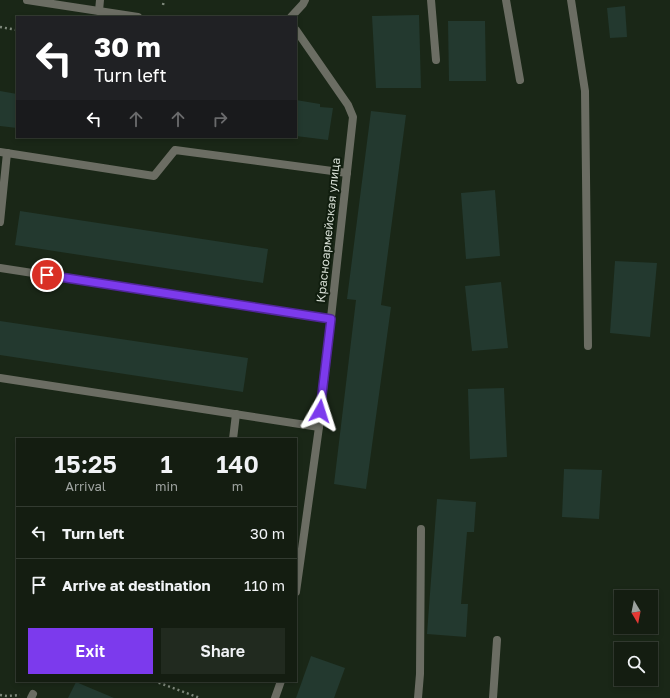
<!DOCTYPE html>
<html lang="en">
<head>
<meta charset="utf-8">
<style>
	:root { --surface:#141d11; --page:#212a1f; --text:#f1f3f6; --muted:#9da29f; --line:#333b31; --accent:#7c3aed }
	body { margin:0; font-family:"Golos Text",sans-serif; background:var(--page); color:var(--text); height:100vh; display:flex; flex-direction:column; font-size:15px; white-space:nowrap }
	* { box-sizing:border-box; margin:0 }
	p { font-size:13px; color:var(--muted) }
	.icon { flex:none; width:22px; height:22px; fill:none; stroke:currentColor; stroke-width:2; stroke-linecap:round; stroke-linejoin:round }
	.map { position:relative; flex:1; overflow:hidden }
	.side { position:absolute; left:16px; top:438px; width:281px; height:244px; display:flex; flex-direction:column; background:var(--surface); border-radius:0px; box-shadow:0 2px 6px #0003,0 0 0 1px var(--line) }
	.side>* { flex:none }
	.guide { position:absolute; left:16px; top:16px; width:281px; height:122px; border-radius:0px; box-shadow:0 2px 6px #0003,0 0 0 1px var(--line); background:#202124; color:#fff; overflow:hidden }
	.needle { width:26px; rotate:170deg }
	.buttons { position:absolute; left:614px; top:590px; display:grid; gap:8px }
	.buttons a { display:grid; place-items:center; width:44px; height:44px; border-radius:0px; background:var(--surface); box-shadow:0 2px 6px #0003,0 0 0 1px var(--line); font-size:20px }
	.pin { position:absolute; display:grid; place-items:center; width:34px; height:34px; color:#fff; margin:-17px; border:2px solid #fff; border-radius:50%; box-shadow:0 1px 4px #0007 }
	.me { position:absolute; width:44px; margin:-22px; rotate:6deg; stroke-linejoin:round; filter:drop-shadow(0 0 3px #0008) }
	.turn { display:flex; align-items:center; gap:14px; height:84px; padding:0 12px; font-size:18px }
	.turn .icon { width:52px; height:52px; stroke-width:2.5 }
	.turn b { display:block; font-size:28px; line-height:34px }
	.lanes { display:flex; align-items:center; height:38px; padding:0 12px; background:#0003; justify-content:center; gap:20px; direction:ltr }
	.lanes .off { opacity:.35 }
	.eta { display:flex; justify-content:space-evenly; align-items:center; height:68px; text-align:center }
	.eta b { font-size:24px; font-weight:600; line-height:28px }
	.action { display:flex; gap:8px; margin-top:auto; padding:8px 12px }
	.action a { flex:1; height:46px; border-radius:0px; background:var(--accent); color:#fff; font-size:16px; font-weight:600; line-height:46px; text-align:center }
	.action a+a { background:var(--page); color:var(--text) }
	ul { padding:0; list-style:none }
	li { display:flex; align-items:center; gap:12px; height:52px; padding:0 12px; border-top:1px solid var(--line) }
	li div { flex:1 }
	li b { display:block; font-size:15px }
	li em { font-style:normal }
	.map>svg:first-child { display:block }
</style>
</head>
<body>
<div class="map">
<svg width="670" height="698" viewBox="0 0 670 698">
	<rect width="100%" height="100%" fill="#1a2717"/>
	<g fill="#23392f">
		<path d="M625,6L627,37L610,38L607,8Z"/>
		<path d="M419,15L421,88H376L372,16Z"/>
		<path d="M448,21H485L486,81H449Z"/>
		<path d="M0,91L17,94V128L0,126Z"/>
		<path d="M296,100L320,104V107L333,108L328,140L296,136Z"/>
		<path d="M371,111L406,115L381,305L391,307L366,489L334,484L356,300L347,299Z"/>
		<path d="M495,190L500,256L466,259L461,193Z"/>
		<path d="M20,211L268,249L263,283L15,245Z"/>
		<path d="M615,261L657,263L650,337L610,333Z"/>
		<path d="M501,282L508,348L472,351L465,286Z"/>
		<path d="M0,321L248,358L243,392L0,355Z"/>
		<path d="M504,388L507,457L470,459L468,389Z"/>
		<path d="M564,469L602,470L599,519L562,517Z"/>
		<path d="M437,499L476,502L474,532H467L461,604H468L466,637L427,634Z"/>
		<path d="M311,656L345,668L334,698H296Z"/>
		<path d="M76,682L114,698H68Z"/>
	</g>
	<g fill="none" stroke-linecap="round" stroke-linejoin="round">
		<g stroke="#7e887b" stroke-width="2.5" stroke-dasharray="2 3" stroke-linecap="butt">
			<path d="M163,5L164,0"/>
			<path d="M0,27L17,30"/>
			<path d="M154,681L200,698"/>
			<path d="M0,695L7,696L20,695"/>
		</g>
		<g stroke="#6b6d63" stroke-width="8">
			<path d="M431,0L436,60"/>
			<path d="M506,0L520,80"/>
			<path d="M571,0L585,91L588,346"/>
			<path d="M99,11L100,0"/>
			<path d="M0,152L154,176L175,150L347,173"/>
			<path d="M0,222L7,153"/>
			<path d="M0,268L331,319"/>
			<path d="M0,378L319,427"/>
			<path d="M233,439L236,414"/>
			<path d="M31,698L33,694"/>
		</g>
		<g stroke="#6b6d63" stroke-width="8">
			<path d="M296,30L348,105L353,117L319,427L296,592"/>
			<path d="M275,698L281,681"/>
			<path d="M418,698L420,674L421,529"/>
			<path d="M493,698L497,640"/>
		</g>
		<g stroke="#6b6d63" stroke-width="8">
			<path d="M27,0L138,17"/>
			<path d="M291,17L303,4L305,0"/>
		</g>
	</g>
	<g fill="none" stroke-linecap="round" stroke-linejoin="round">
		<g stroke="#51269a" stroke-width="10">
			<path id="route" d="M47,275L331,319L320,411"/>
		</g>
		<use href="#route" stroke="#7c3aed" stroke-width="7"/>
	</g>
	<g text-anchor="middle" dominant-baseline="central" stroke-width="4" stroke-linejoin="round" paint-order="stroke">
		<g font-size="12" fill="#d6ded4" stroke="#101d0e">
			<text transform="translate(328 230) rotate(-84)">Красноармейская улица</text>
		</g>
	</g>
</svg>
<div class="buttons">
<a><svg class="needle" viewBox="-14 -14 28 28"><path d="M0-13l5 13h-10z" fill="#e53935"/><path d="M0 13l5-13h-10z" fill="#9da29f"/></svg></a>
<a><svg class="icon" aria-label="search" viewBox="0 0 24 24"><circle cx="10" cy="10" r="6"/><path d="M15 15l6 6"/></svg></a>
</div>
<div class="pin" style="left:47px;top:275px;background:#d93025"><svg class="icon" aria-label="arrive" viewBox="0 0 24 24"><path d="M6 21V4h12l-3 4 3 4H6"/></svg></div>
<svg class="me" style="left:320px;top:411px" viewBox="-20 -20 40 40"><path d="M0-17L14 15 0 8-14 15z" fill="#7c3aed" stroke="#fff" stroke-width="4"/></svg>
<div class="guide">
<div class="turn"><svg class="icon" aria-label="left" viewBox="0 0 24 24"><path d="M17 20v-9H6M10 6l-5 5 5 5"/></svg><div><b>30 m</b>Turn left</div></div>
<div class="lanes"><svg class="icon" aria-label="left" viewBox="0 0 24 24"><path d="M17 20v-9H6M10 6l-5 5 5 5"/></svg><svg class="icon off" aria-label="ahead" viewBox="0 0 24 24"><path d="M12 20V5M6 11l6-6 6 6"/></svg><svg class="icon off" aria-label="ahead" viewBox="0 0 24 24"><path d="M12 20V5M6 11l6-6 6 6"/></svg><svg class="icon off" aria-label="right" viewBox="0 0 24 24"><path d="M7 20v-9h11M14 6l5 5-5 5"/></svg></div>
</div>
<section class="side">
<div class="eta">
<div><b>15:25</b><p>Arrival</p></div>
<div><b>1</b><p>min</p></div>
<div><b>140</b><p>m</p></div>
</div>
<ul>
<li><svg class="icon" aria-label="left" viewBox="0 0 24 24"><path d="M17 20v-9H6M10 6l-5 5 5 5"/></svg><div><b>Turn left</b></div><em>30 m</em></li>
<li><svg class="icon" aria-label="arrive" viewBox="0 0 24 24"><path d="M6 21V4h12l-3 4 3 4H6"/></svg><div><b>Arrive at destination</b></div><em>110 m</em></li>
</ul>
<div class="action"><a>Exit</a><a>Share</a></div>
</section>
</div>
</body>
</html>
